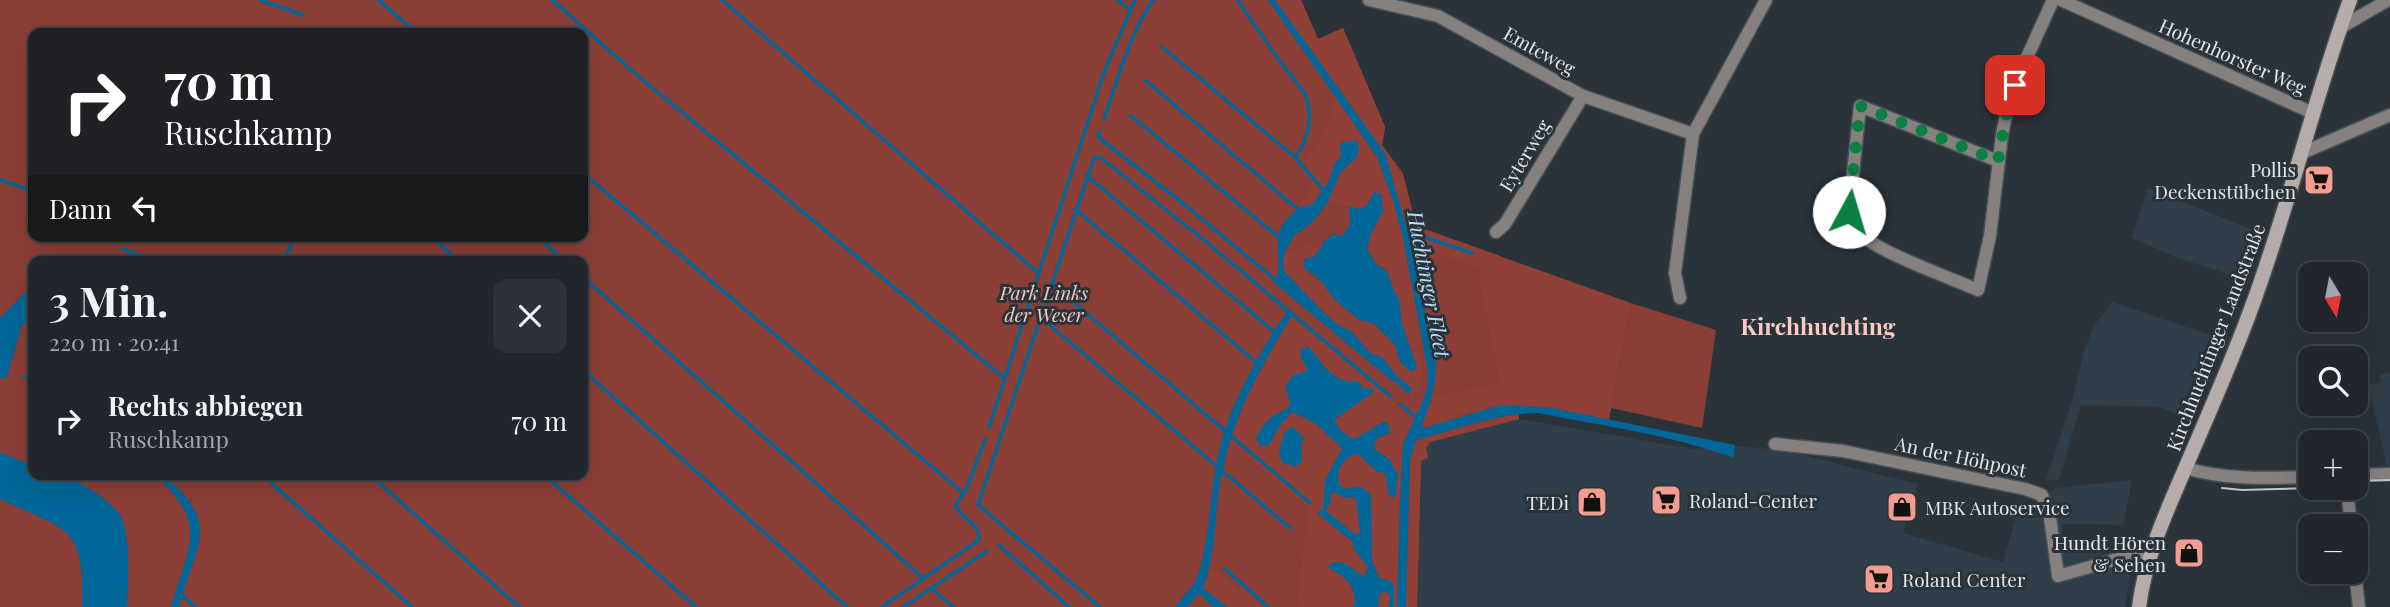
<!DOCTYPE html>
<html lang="de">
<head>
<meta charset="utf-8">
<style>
	:root { --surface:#20262c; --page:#2d3238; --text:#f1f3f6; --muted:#a2a5a9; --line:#3d4348 }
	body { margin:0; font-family:"Playfair Display",serif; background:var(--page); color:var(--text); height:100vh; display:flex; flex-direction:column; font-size:26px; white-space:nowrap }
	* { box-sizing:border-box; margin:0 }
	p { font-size:23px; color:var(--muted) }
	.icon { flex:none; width:38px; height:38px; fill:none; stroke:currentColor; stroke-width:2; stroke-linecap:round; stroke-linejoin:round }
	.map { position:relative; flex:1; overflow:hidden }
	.side { position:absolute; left:28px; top:256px; width:560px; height:224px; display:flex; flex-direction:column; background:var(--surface); border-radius:14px; box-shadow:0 7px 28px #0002,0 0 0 2px var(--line) }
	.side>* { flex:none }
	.banner { position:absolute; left:28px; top:28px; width:560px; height:214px; border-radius:14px; box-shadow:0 7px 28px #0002,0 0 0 2px var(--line); background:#202124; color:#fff; overflow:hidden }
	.needle { width:46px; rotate:170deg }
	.buttons { position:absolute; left:2298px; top:262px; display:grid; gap:14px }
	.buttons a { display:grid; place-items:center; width:70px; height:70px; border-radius:14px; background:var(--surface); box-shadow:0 7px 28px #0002,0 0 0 2px var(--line); font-size:35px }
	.pin { position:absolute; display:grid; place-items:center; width:60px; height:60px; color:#fff; margin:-30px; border-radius:14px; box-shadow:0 4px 10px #0006 }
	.me { position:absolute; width:77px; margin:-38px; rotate:6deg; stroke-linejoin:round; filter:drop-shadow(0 0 5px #0008) }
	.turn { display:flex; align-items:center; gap:24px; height:147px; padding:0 21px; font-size:32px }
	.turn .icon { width:91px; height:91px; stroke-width:2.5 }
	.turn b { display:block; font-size:49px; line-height:60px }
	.then { display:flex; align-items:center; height:66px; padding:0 21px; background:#0003; gap:14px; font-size:26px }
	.round { display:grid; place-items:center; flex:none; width:74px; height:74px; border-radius:14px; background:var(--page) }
	.head { display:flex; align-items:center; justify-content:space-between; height:119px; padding:0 21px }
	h1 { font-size:42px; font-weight:700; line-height:52px }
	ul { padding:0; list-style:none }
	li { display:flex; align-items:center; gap:21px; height:91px; padding:0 21px }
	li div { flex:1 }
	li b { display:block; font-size:26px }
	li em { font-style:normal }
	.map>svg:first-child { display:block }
</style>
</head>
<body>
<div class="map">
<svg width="2390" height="607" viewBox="0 0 2390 607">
	<rect width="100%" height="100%" fill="#2a333a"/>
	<g fill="#303e49">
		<path d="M2148,188L2258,232L2243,279L2178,258L2132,238Z"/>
		<path d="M2112,302L2219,338L2186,418L2159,407L2081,405L2059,479L2046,481L2072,401L2084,352L2093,327Z"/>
		<path d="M2390,372V466H2387L2368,385L2381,382L2379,375Z"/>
		<path d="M1519,419L1693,449L1736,446L1782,450L1918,484L1903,533L2003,562L2019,508L2040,513L2047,510L2046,495L2055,488L2132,480L2123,525L2062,524V538L2102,542V555L2139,544L2130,576L2125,607H1417L1421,461L1428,458L1426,448L1430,442Z"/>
	</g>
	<g fill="#8b3e35" fill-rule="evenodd">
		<path d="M0,0H1301L1318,39L1343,28L1385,127L1382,145L1403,174L1416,226L1500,256L1518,389L1519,419L1430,442L1426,448L1428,458L1421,461L1417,607H0ZM33,33H583V236H33ZM33,261H583V474H33Z"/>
		<path d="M1631,303L1716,330L1702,428L1611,408Z"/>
	</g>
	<g fill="#904037">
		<path d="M1275,0H1301L1318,39L1343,28L1385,127L1382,145L1403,174L1416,226L1631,303L1609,420C1542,406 1493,394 1428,428L1421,425L1433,397L1500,383L1480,283V268L1412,246L1385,153Z"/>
		<path d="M1334,94L1377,157L1393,200L1403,238L1418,318L1415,333L1421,359L1422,383L1413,398L1407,393H1410L1402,378L1397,376L1382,357L1371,354L1350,330L1341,327L1323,312L1284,272L1283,261L1285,251L1290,254L1310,242L1320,249L1313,257L1308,273L1320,280L1335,300L1359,320L1373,323L1384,334L1395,346L1400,362L1417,368L1402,323L1399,299L1394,291L1387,271L1376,264L1366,249L1371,234L1380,220L1367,205L1359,209L1328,202L1340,173L1357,157L1358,144L1339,148L1341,156L1335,163L1328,182L1312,206L1309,204L1299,208L1312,183L1300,168C1303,154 1315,149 1322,137C1330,123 1333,109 1334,94Z"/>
		<path d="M1291,317C1331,349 1382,383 1412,425L1403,444L1401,460L1397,607H1297L1304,540L1310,509L1229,441C1243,397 1268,356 1291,317Z"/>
		<path d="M1519,414V419L1430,442L1426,448L1428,458L1421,461L1417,607H1406L1410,461L1416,440Z"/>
		<path d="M1211,566L1262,607H1227L1203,588Z"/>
	</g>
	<g fill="#016798" fill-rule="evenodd">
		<path d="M1268,0H1275L1385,153L1412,246L1436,364C1436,387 1430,404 1422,425L1424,428L1501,405L1547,407L1735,445L1734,458C1672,435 1603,426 1538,413C1497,413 1455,430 1416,440L1410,461L1406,607H1397L1400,498L1403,444L1423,400L1427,388L1428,372L1403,238L1393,200L1377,157Z"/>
		<path d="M1356,140L1359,149L1357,157L1340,173L1328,202L1313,222L1295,235L1285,251L1283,261L1284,271L1323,312L1341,327L1350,330L1371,354L1382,357L1397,376L1412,388L1410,393H1407L1395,381H1392L1273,282C1283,271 1276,252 1278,238C1279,223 1298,204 1312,205L1328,182L1335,163L1341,156L1340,143Z"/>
		<path d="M1374,192L1381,194L1383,211L1371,234L1367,249L1376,264L1387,271L1394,291L1399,299L1402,323L1417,368L1411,372L1400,362L1395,345L1373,323L1359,320L1335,300L1320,280L1304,268L1303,263L1306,258L1313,257L1323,245L1322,243L1334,233L1337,236L1343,235L1350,224L1349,206L1359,209L1367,205Z"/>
		<path d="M33,284C33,299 37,317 22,325L7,377L0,379V318Z"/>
		<path d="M1289,309L1292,311L1291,317C1261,367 1234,414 1222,472C1214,511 1217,551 1203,588L1227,607H1213L1199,593L1188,607H1175L1195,582L1201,565C1211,525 1210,483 1221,443C1230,405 1265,341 1289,309Z"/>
		<path d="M1308,346C1321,360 1333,386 1358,381L1363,388H1371L1374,392L1334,420L1341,431L1354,439L1383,422L1388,423L1390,433L1376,439L1374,449L1389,459L1398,474L1396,495L1392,498L1389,495L1385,473L1377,472L1358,454C1343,456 1336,471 1339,485L1346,489C1358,485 1364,486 1371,496L1372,560L1379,578L1389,580L1394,586V607H1389L1390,596L1386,591L1380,594L1378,607H1352L1355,603C1354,579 1344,579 1327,566C1341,555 1351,569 1364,576L1368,567L1353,548L1354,543L1318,514L1319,510H1323L1325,480L1342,448L1316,424L1292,412L1281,424L1269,445L1260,446L1256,438C1264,423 1270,415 1287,409L1290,402L1285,387L1292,376L1308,370L1301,358L1300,350ZM1335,492L1344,498L1353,497L1356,500L1360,531L1356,535L1326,511L1332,499L1329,495Z"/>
		<path d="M1293,427L1304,438L1301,445L1302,461L1295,467L1282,462L1279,453L1284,432Z"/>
		<path d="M0,452L33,466V474C40,474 48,473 55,474C74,477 115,501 122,519C131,543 128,582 127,607H82C85,523 66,531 0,499Z"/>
		<path d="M153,474H162C225,525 194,546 179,607H171C188,545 211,524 153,474Z"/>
	</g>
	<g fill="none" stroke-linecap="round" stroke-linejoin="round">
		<g stroke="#016798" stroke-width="3.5">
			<path d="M260,0L303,15"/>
			<path d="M378,0L417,33"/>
			<path d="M552,0L638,76L1004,378"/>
			<path d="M722,0L1038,273"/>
			<path d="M1118,0L1130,10"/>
			<path d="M1238,0C1253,24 1269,46 1285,68C1291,76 1300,85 1305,95C1314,115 1308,141 1295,157"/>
			<path d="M1162,47L1295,157L1325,192"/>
			<path d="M1145,80L1301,212"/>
			<path d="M1130,115L1280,238"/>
			<path d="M1104,119C1118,79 1129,35 1153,0"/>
			<path d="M1100,131L1098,137L1185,205L1278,282"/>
			<path d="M583,173L963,493"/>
			<path d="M1086,175L1276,333"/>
			<path d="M0,180L33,191"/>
			<path d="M1075,209L1258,364"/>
			<path d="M1406,235L1418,233L1424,237L1472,253"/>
			<path d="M430,236L459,261"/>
			<path d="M537,236L564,261"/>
			<path d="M123,249L156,261"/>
			<path d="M282,261L297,236"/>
			<path d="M583,277L923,578"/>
			<path d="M1051,283L1310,503"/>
			<path d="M1040,317L1290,528"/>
			<path d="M583,370L847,607"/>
			<path d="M24,377L33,381"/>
			<path d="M1400,404L1418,419"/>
			<path d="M989,427L1104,72L1135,0"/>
			<path d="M261,474L412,607"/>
			<path d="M369,474L519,607"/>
			<path d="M543,474L696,607"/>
			<path d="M999,545L1069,607"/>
			<path d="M1225,569L1268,607"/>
			<path d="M931,588L953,607"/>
			<path d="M181,594L195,607"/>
			<path d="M882,607L979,540C980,523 961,518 955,505L966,490L985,439"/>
			<path d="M903,607L987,551"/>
			<path d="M1100,607L978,505L1094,158H1101L1204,240L1390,396"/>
		</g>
		<g stroke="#475056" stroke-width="15">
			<g id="street">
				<path d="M1369,0L1438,16L1583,96L1693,134"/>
				<path d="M2061,0L2313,113"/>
				<path d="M2340,28L2388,0"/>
				<path d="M2302,153L2390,115"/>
				<path d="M1998,161L1860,106L1849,212C1850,217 1851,224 1854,228C1872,251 1949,277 1978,290L1990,236L2002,135L2008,105L2018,77L2053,0"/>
				<path d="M1496,232L1505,224L1583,96"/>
				<path d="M1680,298L1675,273L1693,134L1766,0"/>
				<path d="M1775,444L1843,451L2025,489L2042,495L2050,517L2058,576L2153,549"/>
				<path d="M2185,468C2226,480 2267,478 2310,477"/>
				<path d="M2356,475L2390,474"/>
				<path d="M2347,488L2351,527"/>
				<path d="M2355,572L2359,607"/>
			</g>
		</g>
		<g stroke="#475056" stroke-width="17">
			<path id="secondary" d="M2139,607C2145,559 2165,515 2184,471C2207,417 2231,364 2251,309C2289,207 2313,102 2350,0"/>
		</g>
		<use href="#street" stroke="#86807f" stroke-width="12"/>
		<use href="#secondary" stroke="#b6acaa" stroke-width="14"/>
		<g stroke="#c1c7cc" stroke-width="2">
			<path d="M2356,481L2390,480"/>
			<path d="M2222,488L2242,490L2310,488"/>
		</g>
	</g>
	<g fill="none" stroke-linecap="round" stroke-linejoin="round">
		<path stroke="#0b8043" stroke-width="12" stroke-dasharray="0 21.6" d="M1849,212L1860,106L1998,161L2008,105L2015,85"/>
	</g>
	<defs>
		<g id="supermarket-square" transform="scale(1.575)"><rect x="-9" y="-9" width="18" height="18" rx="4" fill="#f59c90" stroke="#2a333a"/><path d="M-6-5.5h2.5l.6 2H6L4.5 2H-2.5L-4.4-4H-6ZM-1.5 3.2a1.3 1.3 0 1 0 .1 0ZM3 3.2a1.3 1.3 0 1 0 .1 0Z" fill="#111"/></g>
		<g id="shop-square" transform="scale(1.575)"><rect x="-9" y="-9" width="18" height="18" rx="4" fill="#f59c90" stroke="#2a333a"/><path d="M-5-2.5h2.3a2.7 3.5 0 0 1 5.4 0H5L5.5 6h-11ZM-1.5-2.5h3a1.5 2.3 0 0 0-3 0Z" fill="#111"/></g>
	</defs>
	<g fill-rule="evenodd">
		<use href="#supermarket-square" x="2319" y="180"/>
		<use href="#supermarket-square" x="1666" y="500"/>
		<use href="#shop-square" x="1592" y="502"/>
		<use href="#shop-square" x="1902" y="507"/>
		<use href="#shop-square" x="2189" y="553"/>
		<use href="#supermarket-square" x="1879" y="579"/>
	</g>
	<g text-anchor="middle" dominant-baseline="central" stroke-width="6" stroke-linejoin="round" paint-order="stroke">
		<g font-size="19" fill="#e2e8ec" stroke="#2a333a">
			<text transform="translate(1540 50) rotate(29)">Emteweg</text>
			<text transform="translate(2233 56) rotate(24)">Hohenhorster Weg</text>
			<text transform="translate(1524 155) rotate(-59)">Eyterweg</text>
			<text transform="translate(2215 337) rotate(-69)">Kirchhuchtinger Landstraße</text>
			<text transform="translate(1961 456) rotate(12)">An der Höhpost</text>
		</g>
		<g font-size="19" fill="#e2e8ec" stroke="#2a333a" text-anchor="end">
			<text x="2296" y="169">Pollis<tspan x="2296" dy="22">Deckenstübchen</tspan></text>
			<text x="1689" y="500" text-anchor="start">Roland-Center</text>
			<text x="1569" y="502">TEDi</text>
			<text x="1925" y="507" text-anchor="start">MBK Autoservice</text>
			<text x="2166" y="542">Hundt Hören<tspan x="2166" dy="22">&amp; Sehen</tspan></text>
			<text x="1902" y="579" text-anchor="start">Roland Center</text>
		</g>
		<g font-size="19" font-style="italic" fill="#f8c8c0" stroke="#2a333a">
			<text x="1044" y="292">Park Links<tspan x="1044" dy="22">der Weser</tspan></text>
		</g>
		<g font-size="21" font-style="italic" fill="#b8dffb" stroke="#2a333a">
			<text transform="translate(1430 284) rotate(79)">Huchtinger Fleet</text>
		</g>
		<g font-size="23" font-weight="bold" fill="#fdcac2" stroke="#2a333a">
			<text x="1818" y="325">Kirchhuchting</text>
		</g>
	</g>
</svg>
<div class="buttons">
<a><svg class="needle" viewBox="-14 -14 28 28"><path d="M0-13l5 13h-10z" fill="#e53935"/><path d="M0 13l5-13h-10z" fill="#a2a5a9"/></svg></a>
<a><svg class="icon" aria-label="search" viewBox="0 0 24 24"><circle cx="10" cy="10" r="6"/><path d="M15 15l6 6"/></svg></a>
<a>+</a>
<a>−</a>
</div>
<div class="pin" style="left:2015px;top:85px;background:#d93025"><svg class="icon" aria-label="arrive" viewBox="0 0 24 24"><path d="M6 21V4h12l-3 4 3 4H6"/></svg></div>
<svg class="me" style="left:1849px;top:212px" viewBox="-20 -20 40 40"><circle r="19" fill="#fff"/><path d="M0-13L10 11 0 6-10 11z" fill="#0b8043"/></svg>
<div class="banner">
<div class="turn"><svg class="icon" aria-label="right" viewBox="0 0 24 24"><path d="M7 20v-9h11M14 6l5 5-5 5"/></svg><div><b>70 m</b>Ruschkamp</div></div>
<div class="then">Dann<svg class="icon" aria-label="left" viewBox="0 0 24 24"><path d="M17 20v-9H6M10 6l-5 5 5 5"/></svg></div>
</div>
<section class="side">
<div class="head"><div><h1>3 Min.</h1><p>220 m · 20:41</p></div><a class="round"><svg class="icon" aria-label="close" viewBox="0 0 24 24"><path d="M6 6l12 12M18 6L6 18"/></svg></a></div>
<ul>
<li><svg class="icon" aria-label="right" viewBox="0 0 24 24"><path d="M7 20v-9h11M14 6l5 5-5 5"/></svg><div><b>Rechts abbiegen</b><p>Ruschkamp</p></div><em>70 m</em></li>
</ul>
</section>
</div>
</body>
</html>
